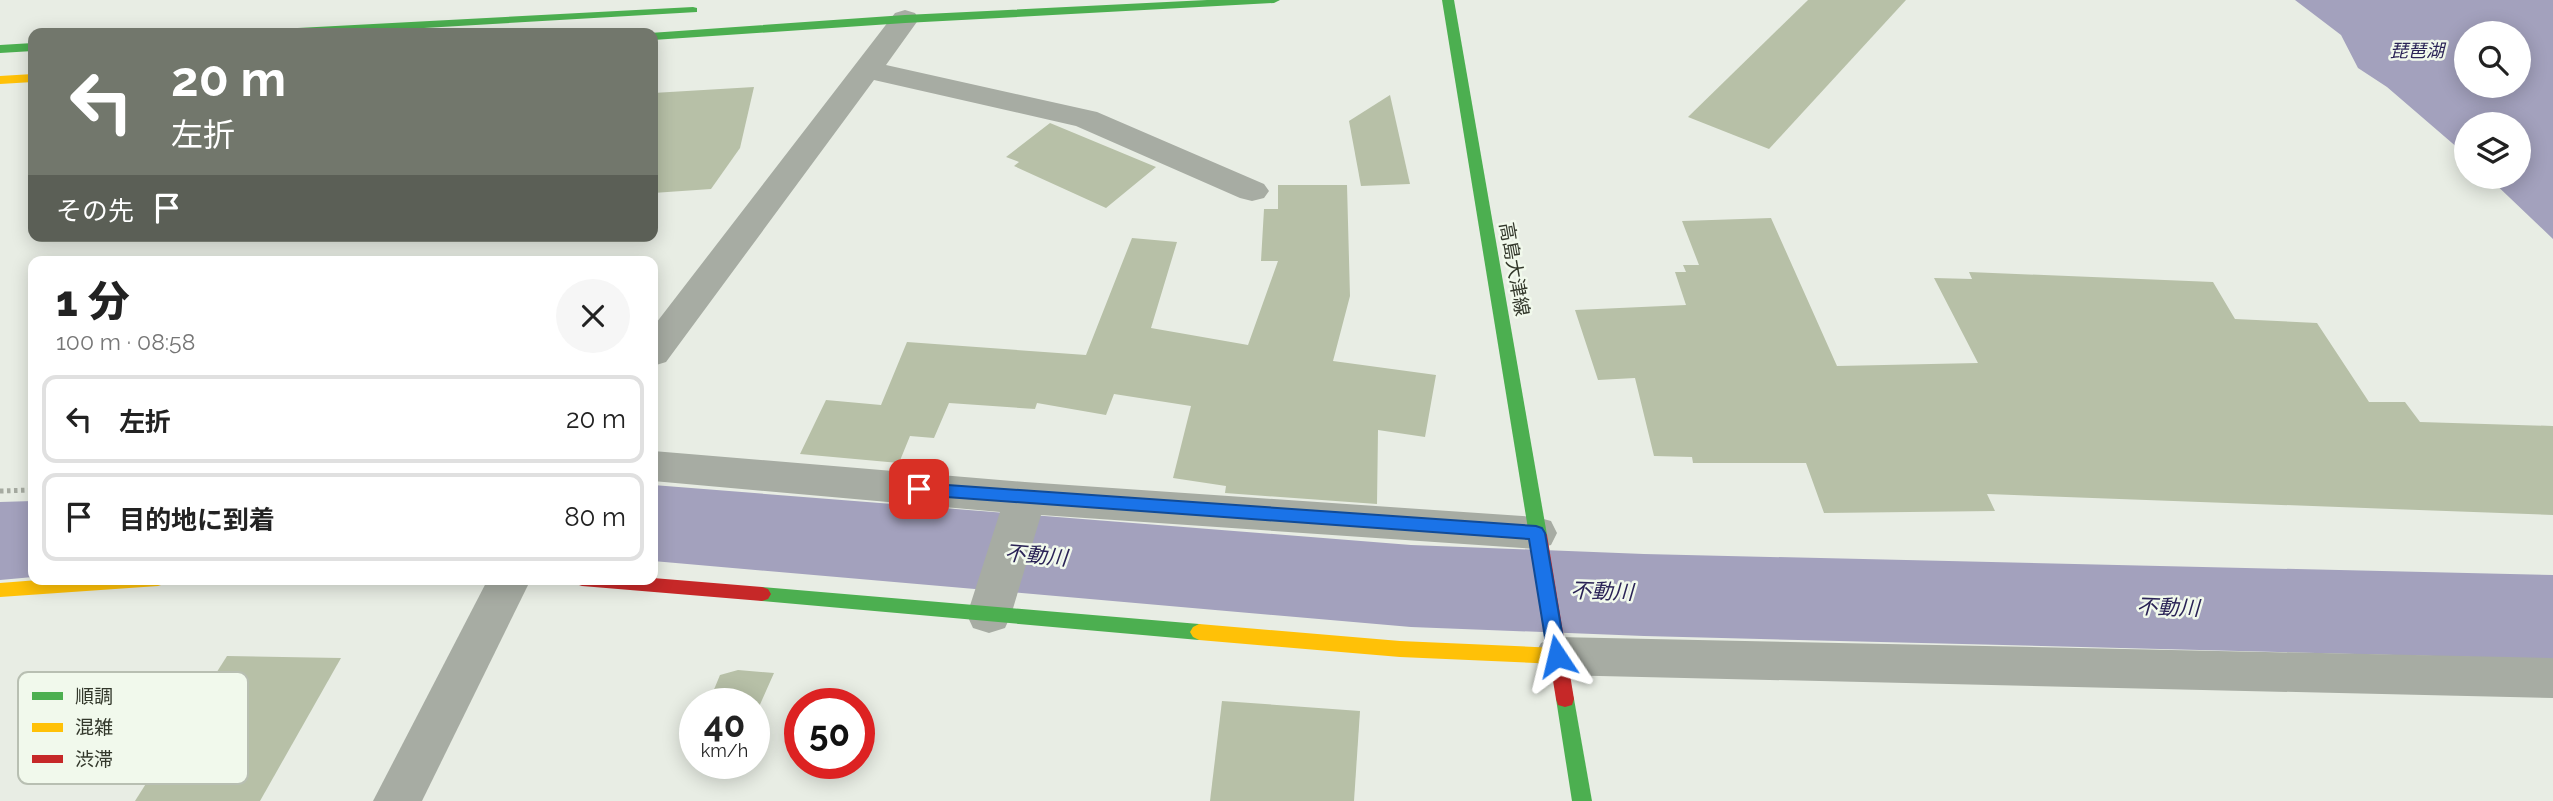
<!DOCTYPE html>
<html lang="ja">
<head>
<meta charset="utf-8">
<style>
	:root { --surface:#fff; --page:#f6f6f6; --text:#222; --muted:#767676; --line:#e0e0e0 }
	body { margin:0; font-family:Raleway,"Noto Sans JP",sans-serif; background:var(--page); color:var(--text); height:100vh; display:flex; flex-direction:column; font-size:26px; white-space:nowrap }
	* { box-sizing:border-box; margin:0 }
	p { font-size:23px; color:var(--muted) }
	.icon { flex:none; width:38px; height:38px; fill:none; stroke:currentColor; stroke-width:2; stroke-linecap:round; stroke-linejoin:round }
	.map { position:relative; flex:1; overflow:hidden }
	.drawer { position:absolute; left:28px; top:256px; width:630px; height:329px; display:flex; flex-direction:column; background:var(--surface); border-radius:14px; box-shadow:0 4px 18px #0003 }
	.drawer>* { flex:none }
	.banner { position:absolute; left:28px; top:28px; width:630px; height:214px; border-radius:14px; box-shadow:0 4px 18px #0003; background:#72776c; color:#fff; overflow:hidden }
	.tools { position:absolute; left:2454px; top:21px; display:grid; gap:14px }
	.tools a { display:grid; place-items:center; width:77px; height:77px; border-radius:50%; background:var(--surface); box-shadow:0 4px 18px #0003; font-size:35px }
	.speed { position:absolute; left:679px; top:688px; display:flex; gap:14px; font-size:35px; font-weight:700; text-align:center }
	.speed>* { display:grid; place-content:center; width:91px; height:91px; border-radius:50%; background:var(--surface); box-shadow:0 4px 18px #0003; line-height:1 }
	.speed small { font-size:18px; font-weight:400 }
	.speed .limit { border:10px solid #d22; background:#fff; color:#111 }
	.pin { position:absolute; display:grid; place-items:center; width:60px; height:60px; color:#fff; margin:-30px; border-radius:14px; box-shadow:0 4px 10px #0006 }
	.me { position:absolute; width:77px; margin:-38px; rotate:350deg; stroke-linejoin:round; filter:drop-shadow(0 0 5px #0008) }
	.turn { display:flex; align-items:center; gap:24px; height:147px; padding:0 28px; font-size:32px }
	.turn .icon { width:91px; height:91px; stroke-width:2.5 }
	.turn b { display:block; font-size:49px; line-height:60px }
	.then { display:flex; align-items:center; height:66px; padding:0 28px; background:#0003; gap:14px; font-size:26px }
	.round { display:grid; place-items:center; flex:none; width:74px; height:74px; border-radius:37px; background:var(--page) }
	.headline { display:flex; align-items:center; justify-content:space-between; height:119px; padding:0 28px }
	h1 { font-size:42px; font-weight:800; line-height:52px }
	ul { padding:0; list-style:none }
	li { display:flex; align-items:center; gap:21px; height:88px; margin:0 14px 10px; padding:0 14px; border:4px solid var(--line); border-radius:14px }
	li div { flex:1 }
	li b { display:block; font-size:26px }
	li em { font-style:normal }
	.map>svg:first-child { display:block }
</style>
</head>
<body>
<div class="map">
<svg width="2553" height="801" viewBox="0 0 2553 801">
	<rect width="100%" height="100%" fill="#e8ede4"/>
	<path fill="#a3a1bd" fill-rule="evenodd" d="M2295,0H2553V239L2488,177H2518V124H2466V155L2387,87L2358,68L2341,35ZM2466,33H2518V86H2466Z"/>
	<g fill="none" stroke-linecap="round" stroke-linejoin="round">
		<g fill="#a3a1bd" fill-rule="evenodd">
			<path d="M653,485L1411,545L1644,554L2553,575V659L1644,636L1411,627L653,561Z"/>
			<path d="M33,501V577L0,580V502Z"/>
		</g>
	</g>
	<g fill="#b7c0a7">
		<path d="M1808,0H1906L1769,149L1688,117Z"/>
		<path d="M754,87L740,148L711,189L653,193V93Z"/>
		<path d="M1390,95L1410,184L1361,186L1349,121Z"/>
		<path d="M1050,123L1156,167L1106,208L1014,166L1019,162L1006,157Z"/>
		<path d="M1278,185H1347L1350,296L1333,361L1436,375L1425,437L1378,430L1377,504L1225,493L1226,486L1173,478L1191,406L1114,394L1106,415L1037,403L1035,409L949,403L934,438L910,436L899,463L800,454L826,400L881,405L907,342L1086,355L1132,238L1177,242L1151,328L1248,345L1278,261H1261L1264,209H1278Z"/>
		<path d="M1771,218L1837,366L1978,363L1934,278L1972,279L1969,272L2213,282L2235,319L2317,323L2369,402H2405L2420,422L2553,426V515L1987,494L1995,511L1824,513L1806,463H1693L1692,457L1654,456L1635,378L1598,380L1575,310L1686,305L1675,272H1686L1683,265H1699L1682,221Z"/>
		<path d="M227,656L341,658L260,801H135Z"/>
		<path d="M738,670L774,673L754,718V704H708L720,675Z"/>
		<path d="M1222,701L1360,711L1354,801H1210Z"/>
	</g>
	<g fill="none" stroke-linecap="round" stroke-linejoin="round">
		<path stroke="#a6aba1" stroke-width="5" stroke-dasharray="3.5 3.5" stroke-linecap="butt" d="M0,491L33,490"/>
		<g fill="#a7aca3" fill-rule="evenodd">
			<path d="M905,10L915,13L919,19L886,65L1097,112L1264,184L1269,191L1264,198L1252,201L1240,198L1076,126L874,80L666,362L653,366V327L895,13Z"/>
			<path d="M653,451L1025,482L1536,517L1551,521L1557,533L1551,545L1536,549L1041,515L1011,615L1005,628L989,633L973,628L967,615L1000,512L653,481Z"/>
			<path d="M488,579H531L422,801H373Z"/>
			<path d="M1557,637L2553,658V698L1557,675L1541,669L1534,656L1541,643Z"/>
		</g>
		<g fill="#4caf50" fill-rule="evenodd">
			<path d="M1207,0H1280L1274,3L905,23L653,40V33H650L905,15Z"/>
			<path d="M1442,0H1454L1547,535L1544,540L1538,542L1532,540L1529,535Z"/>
			<path d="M693,7L697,8V12L338,33H273L279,29Z"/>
			<path d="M33,43V51L0,53V45Z"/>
			<path d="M762,587L1199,624L1205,627L1208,632L1205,637L1199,640L762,601L756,599L753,594L756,589Z"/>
			<path d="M1565,691L1572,693L1574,699L1592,801H1572L1556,699L1558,693Z"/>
		</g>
		<g fill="#ffc107" fill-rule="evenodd">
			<path d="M33,74V82L0,84V76Z"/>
			<path d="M51,579H167L164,584L158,586L0,597V583Z"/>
			<path d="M1199,624L1400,641L1557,648L1564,650L1566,656L1564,662L1557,664L1400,657L1199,640L1193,637L1190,632L1193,627Z"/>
		</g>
		<g fill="#c62828" fill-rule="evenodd">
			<path d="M1538,528L1544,530L1547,535L1574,699L1572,705L1565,707L1558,705L1556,699L1529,535L1532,530Z"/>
			<path d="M653,578L762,587L768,589L771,594L768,599L762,601L582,586L576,584L573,579Z"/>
		</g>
	</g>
	<path fill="#1a73e8" stroke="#114b97" stroke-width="2" d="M919,483L1536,526L1542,528L1545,533L1566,656L1564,662L1557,664L1550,662L1548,656L1529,539L919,495L913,494L910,489L913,484Z"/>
	<g text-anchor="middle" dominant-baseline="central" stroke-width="5" stroke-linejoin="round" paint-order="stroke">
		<g font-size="18" font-style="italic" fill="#2a2356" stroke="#f1f9ec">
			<text x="2417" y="50">琵琶湖</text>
		</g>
		<g font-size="19" fill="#33382b" stroke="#f1f9ec">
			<text transform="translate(1515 269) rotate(80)">高島大津線</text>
		</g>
		<g font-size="21" font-style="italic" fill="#2a2356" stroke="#f1f9ec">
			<text transform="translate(1036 555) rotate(5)">不動川</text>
			<text transform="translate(1602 591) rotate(2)">不動川</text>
			<text transform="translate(2168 607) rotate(2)">不動川</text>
		</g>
	</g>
	<rect x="18" y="672" width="230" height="112" rx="10" fill="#f1f9ec" stroke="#b8bfb2" stroke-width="2"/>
	<rect x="32" y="692" width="31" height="8" fill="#4caf50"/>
	<rect x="32" y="723" width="31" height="9" fill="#ffc107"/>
	<rect x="32" y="755" width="31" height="8" fill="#c62828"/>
	<g font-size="19" fill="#33382b">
		<text x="75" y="703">順調</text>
		<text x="75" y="734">混雑</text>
		<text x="75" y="766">渋滞</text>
	</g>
</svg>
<div class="tools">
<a><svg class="icon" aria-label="search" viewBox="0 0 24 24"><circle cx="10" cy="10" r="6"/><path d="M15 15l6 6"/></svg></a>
<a><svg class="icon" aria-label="layers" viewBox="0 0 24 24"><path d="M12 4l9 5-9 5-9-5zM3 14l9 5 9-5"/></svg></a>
</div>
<div class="speed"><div>40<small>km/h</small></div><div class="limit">50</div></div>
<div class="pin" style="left:919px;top:489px;background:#d93025"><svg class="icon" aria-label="arrive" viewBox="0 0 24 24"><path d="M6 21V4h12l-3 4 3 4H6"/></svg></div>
<svg class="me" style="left:1557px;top:656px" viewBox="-20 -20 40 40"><path d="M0-17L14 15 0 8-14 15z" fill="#1a73e8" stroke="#fff" stroke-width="4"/></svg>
<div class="banner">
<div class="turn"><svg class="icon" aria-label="left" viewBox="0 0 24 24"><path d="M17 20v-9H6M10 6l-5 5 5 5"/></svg><div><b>20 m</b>左折</div></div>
<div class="then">その先<svg class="icon" aria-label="arrive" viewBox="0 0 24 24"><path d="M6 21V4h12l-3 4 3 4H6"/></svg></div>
</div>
<section class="drawer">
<div class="headline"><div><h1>1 分</h1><p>100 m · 08:58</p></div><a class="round"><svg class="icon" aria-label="close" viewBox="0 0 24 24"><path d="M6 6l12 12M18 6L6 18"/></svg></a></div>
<ul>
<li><svg class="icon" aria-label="left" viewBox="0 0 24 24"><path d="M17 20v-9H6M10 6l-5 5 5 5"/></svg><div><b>左折</b></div><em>20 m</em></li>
<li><svg class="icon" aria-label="arrive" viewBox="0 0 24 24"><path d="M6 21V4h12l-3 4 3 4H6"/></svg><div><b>目的地に到着</b></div><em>80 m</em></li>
</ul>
</section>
</div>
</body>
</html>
